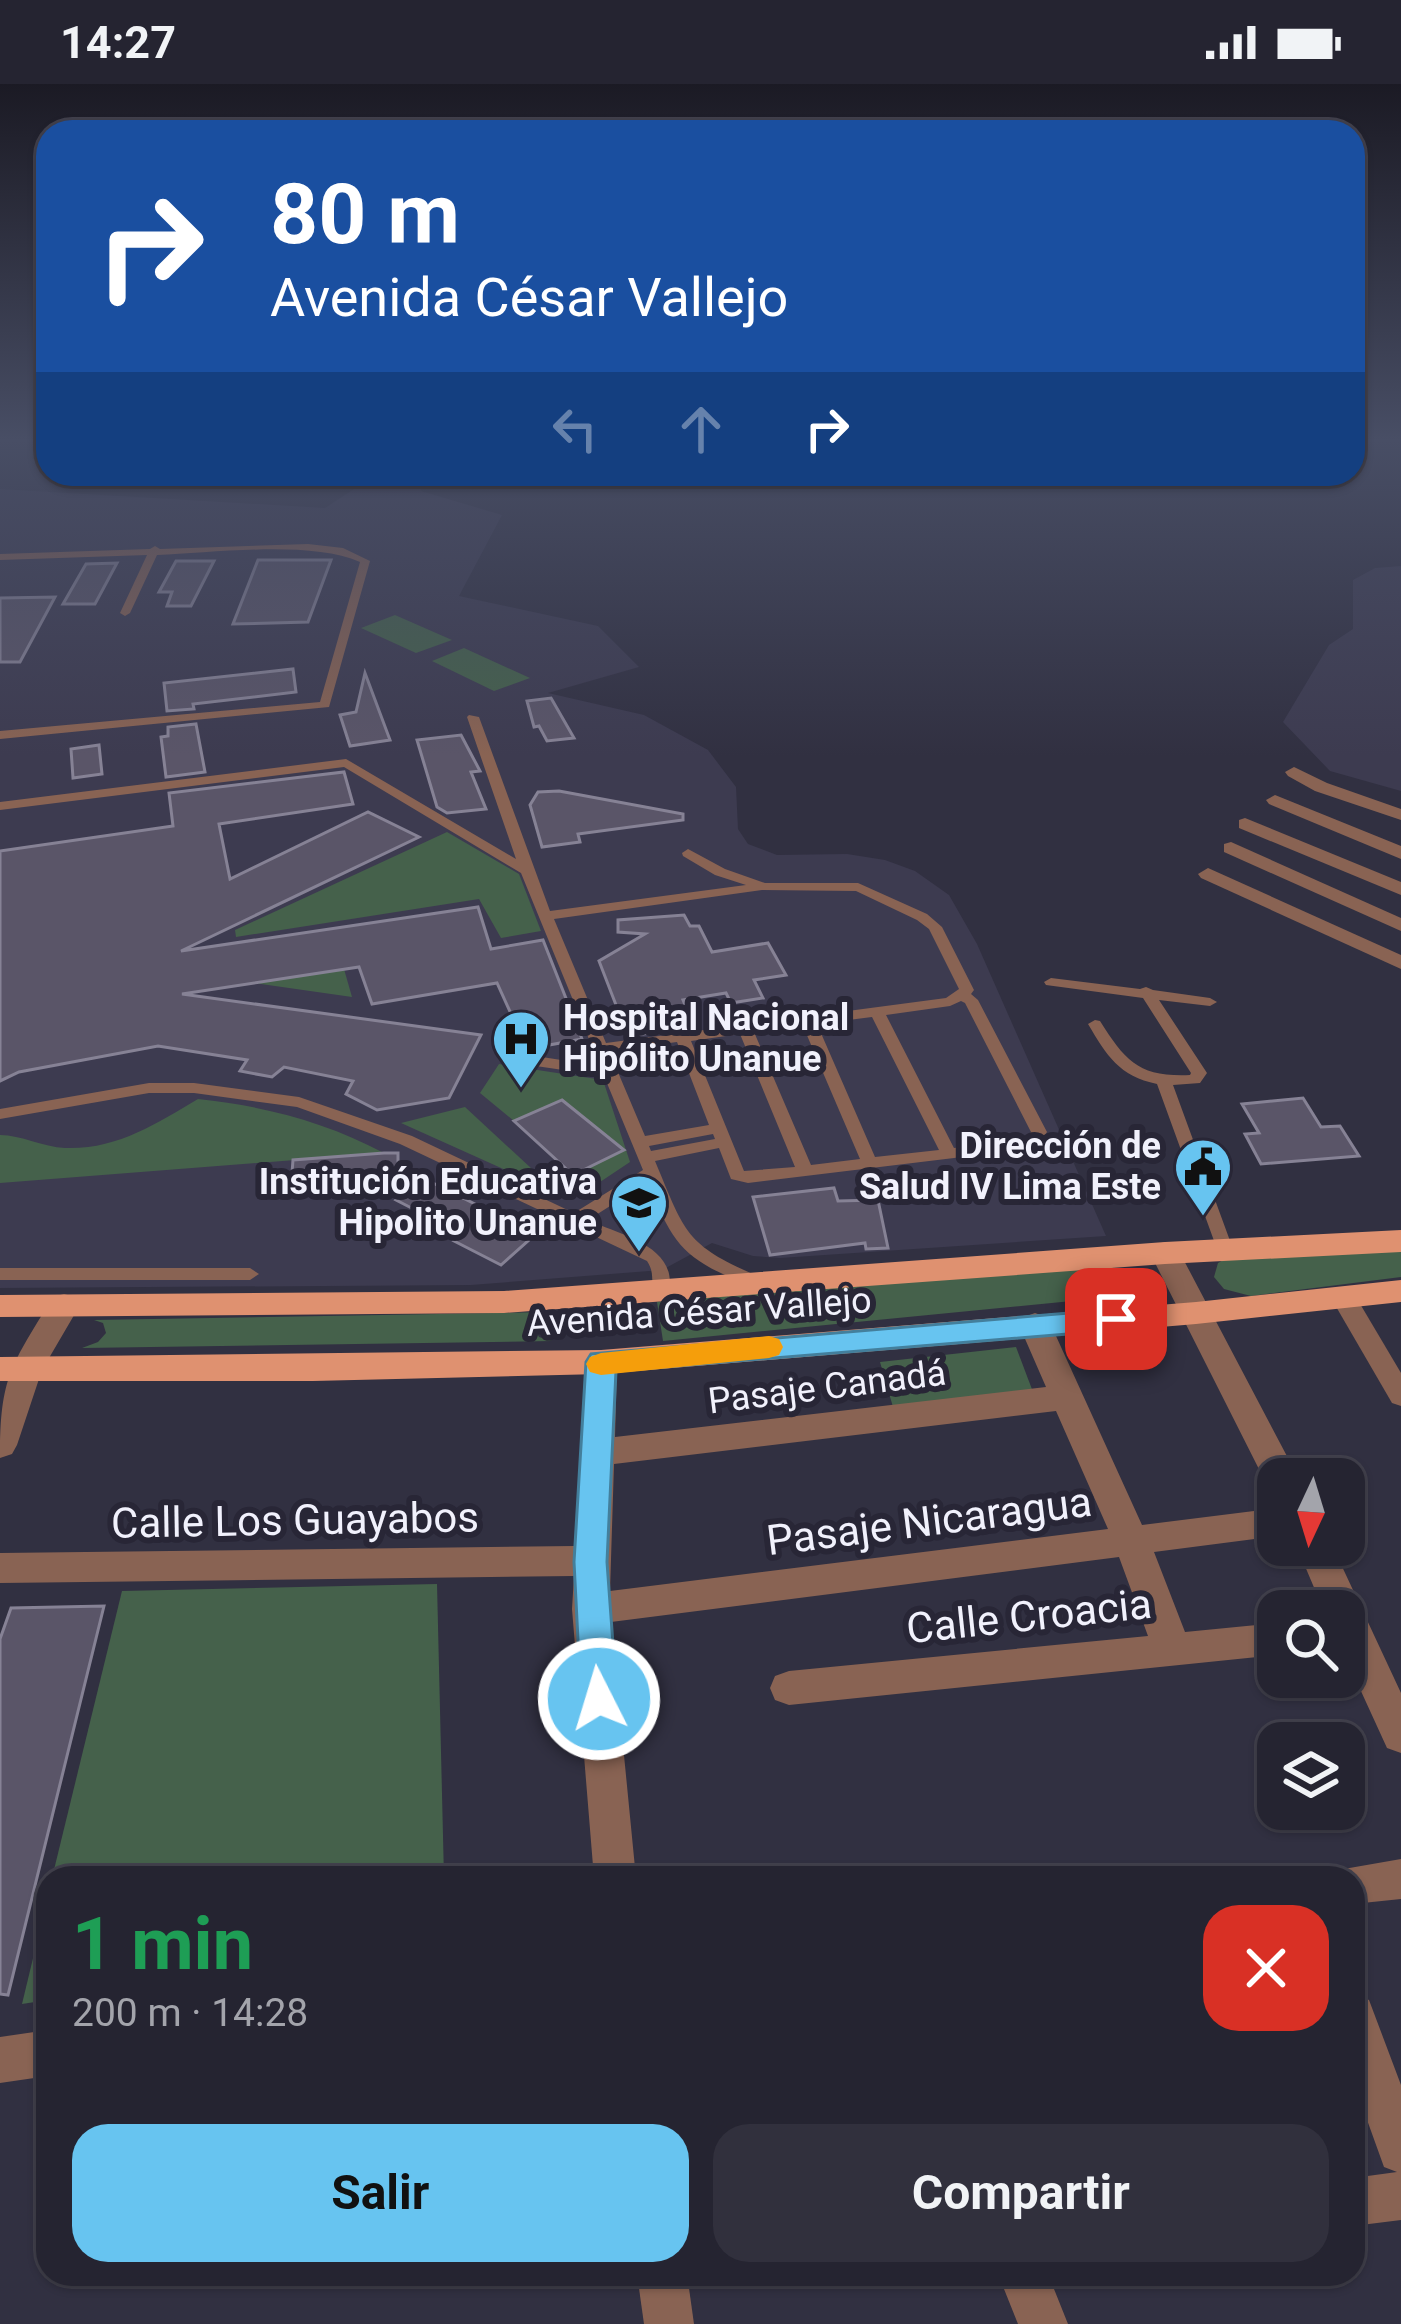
<!DOCTYPE html>
<html lang="es">
<head>
<meta charset="utf-8">
<style>
	:root { --surface:#252431; --page:#31303d; --text:#f1f3f6; --muted:#a3a4ab; --line:#42414d; --accent:#67c4f0 }
	body { margin:0; font-family:Roboto,sans-serif; background:var(--page); color:var(--text); height:100vh; display:flex; flex-direction:column; font-size:45px; white-space:nowrap }
	* { box-sizing:border-box; margin:0 }
	p { font-size:39px; color:var(--muted) }
	.icon { flex:none; width:66px; height:66px; fill:none; stroke:currentColor; stroke-width:2; stroke-linecap:round; stroke-linejoin:round }
	.map { position:relative; flex:1; overflow:hidden }
	.details { position:absolute; left:36px; top:1782px; width:1329px; height:420px; display:flex; flex-direction:column; background:var(--surface); border-radius:36px; box-shadow:0 3px 9px #0004,0 0 0 3px var(--line) }
	.details>* { flex:none }
	.hud { position:absolute; left:36px; top:36px; width:1329px; height:366px; border-radius:36px; box-shadow:0 3px 9px #0004,0 0 0 3px var(--line); background:#1a4fa0; color:#fff; overflow:hidden }
	.needle { width:78px; rotate:184deg }
	.buttons { position:absolute; left:1257px; top:1374px; display:grid; gap:24px }
	.buttons a { display:grid; place-items:center; width:108px; height:108px; border-radius:24px; background:var(--surface); box-shadow:0 3px 9px #0004,0 0 0 3px var(--line); font-size:60px }
	.pin { position:absolute; display:grid; place-items:center; width:102px; height:102px; color:#fff; margin:-51px; border-radius:24px; box-shadow:0 6px 18px #0006 }
	.me { position:absolute; width:132px; margin:-66px; rotate:355deg; stroke-linejoin:round; filter:drop-shadow(0 0 9px #0008) }
	.turn { display:flex; align-items:center; gap:42px; height:252px; padding:0 36px; font-size:54px }
	.turn .icon { width:156px; height:156px; stroke-width:2.5 }
	.turn b { display:block; font-size:84px; line-height:102px }
	.lanes { display:flex; align-items:center; height:114px; padding:0 36px; background:#0003; justify-content:center; gap:60px; direction:ltr }
	.lanes .off { opacity:.35 }
	.round { display:grid; place-items:center; flex:none; width:126px; height:126px; border-radius:36px; background:var(--page) }
	.head { display:flex; align-items:center; justify-content:space-between; height:204px; padding:0 36px }
	h1 { font-size:72px; font-weight:700; line-height:90px; color:#1e9e55 }
	.primary-button { display:flex; gap:24px; margin-top:auto; padding:24px 36px }
	.primary-button a { flex:1; height:138px; border-radius:36px; background:var(--accent); color:#111; font-size:48px; font-weight:700; line-height:138px; text-align:center }
	.primary-button a+a { background:var(--page); color:var(--text) }
	.status { display:flex; justify-content:space-between; align-items:center; height:84px; padding:0 60px; background:var(--surface); direction:ltr }
	.status svg { height:33px; fill:currentColor }
	.map>svg:first-child { display:block }
</style>
</head>
<body>
<div class="status"><b>14:27</b><svg viewBox="0 0 49 12"><path d="M0 12V9h3v3zM5 12V6h3v6zM10 12V3h3v9zM15 12V0h3v12zM26 1h20v11H26zM47 4h2v5h-2z"/></svg></div>
<div class="map">
<svg width="1401" height="2240" viewBox="0 0 1401 2240">
	<rect width="100%" height="100%" fill="#313041"/>
	<g fill="#3d3b50">
		<path d="M377,390H429L420,398L421,407L502,431L459,512L598,542L639,583L548,609L644,631L708,666L736,703L738,745L748,760L777,771L847,770L885,776L915,787L949,811L977,860L1106,1152L780,1174L753,1172L712,1159L662,1186L471,1201L0,1204V405L325,424Z"/>
		<path d="M1401,482V707L1330,687L1283,638L1329,561L1353,545V496L1375,484Z"/>
	</g>
	<g fill="#45614b">
		<path d="M395,531L452,556L416,569L361,544Z"/>
		<path d="M464,564L530,594L494,607L432,577Z"/>
		<path d="M447,748L519,790L541,847L501,854L479,815L236,853L235,846Z"/>
		<path d="M344,885L352,913L254,899Z"/>
		<path d="M499,980L603,996L630,1078L591,1104L573,1091L623,1065L562,1016L514,1037L480,1009Z"/>
		<path d="M198,1015C264,1022 326,1038 384,1069L0,1099V1051C21,1051 43,1063 65,1064C116,1066 156,1040 198,1015Z"/>
		<path d="M465,1023L559,1110L401,1039Z"/>
		<path d="M1401,1167V1193L1251,1212L1224,1205L1214,1193L1218,1179L1227,1174Z"/>
		<path d="M1114,1174L1116,1179L1106,1193L1129,1204L1133,1211L663,1257L657,1218Z"/>
		<path d="M548,1228L538,1234L534,1244L539,1253L552,1257L82,1264L98,1258L106,1249L103,1239L94,1236Z"/>
		<path d="M1016,1263L1033,1308L893,1323L880,1278Z"/>
		<path d="M437,1500L444,1794H52L122,1507Z"/>
		<path d="M48,1812V1916L22,1920Z"/>
	</g>
	<g fill="#5a5568" stroke="#868295" stroke-width="3">
		<path d="M331,476L308,538L233,540L258,476Z"/>
		<path d="M176,477H214L191,522H167L172,508H159Z"/>
		<path d="M117,479L95,520H63L86,480Z"/>
		<path d="M55,513L20,578H0V514Z"/>
		<path d="M293,585L296,608L193,620L194,625L167,627L164,599Z"/>
		<path d="M365,589L390,656L350,662L340,631L356,628Z"/>
		<path d="M551,614L574,654L547,657L539,642L534,643L527,617Z"/>
		<path d="M196,640L205,688L166,693L161,653L168,652V643Z"/>
		<path d="M461,651L480,687L471,688L486,725L447,729L437,723L417,656Z"/>
		<path d="M99,661L102,690L73,694L71,665Z"/>
		<path d="M344,688L353,720L219,740L230,795L368,728L419,753L181,867L478,823L491,865L543,856L582,955L527,965L497,899L372,920L359,883L182,910L481,951L449,1014L377,1026L346,1010L353,997L284,983L272,993L240,987L247,976L158,962L19,988L0,997V767L173,742L169,709Z"/>
		<path d="M559,707L683,730V736L578,750L580,758L542,763L530,721L538,708Z"/>
		<path d="M684,831L690,842H699L712,868L768,859L786,891L754,896L763,914L731,919L726,909L683,916L694,943L628,952L599,877L645,850L618,848V836Z"/>
		<path d="M1303,1014L1321,1043L1340,1042L1359,1072L1261,1080L1245,1050L1259,1049L1242,1020Z"/>
		<path d="M562,1016L624,1066L573,1091L514,1037Z"/>
		<path d="M384,1069H398V1094L291,1102L293,1076Z"/>
		<path d="M423,1094L489,1127L493,1124L539,1147L501,1181L454,1157L462,1150L396,1116Z"/>
		<path d="M834,1104L838,1117L878,1116L888,1164L866,1165L865,1159L770,1171L753,1113Z"/>
		<path d="M104,1522L8,1911L0,1910V1555L11,1524Z"/>
	</g>
	<g fill="none" stroke-linecap="round" stroke-linejoin="round">
		<g fill="#896353" fill-rule="evenodd">
			<path d="M308,460L343,464L370,477L329,623L0,655V647L320,618L360,478C309,456 214,469 157,471L130,529L125,532L120,529L147,471L0,476V470L150,465L155,462L160,465Z"/>
			<path d="M469,631L479,633L550,827L746,801L715,791L683,772L682,769L688,765L725,785L765,799H858L927,830L942,843L974,906L971,910L978,916L1047,1048L1036,1064L748,1099L731,1095L719,1064L655,1077C685,1148 684,1161 760,1193L763,1197L754,1203L748,1201C684,1175 673,1162 648,1098L588,1136C623,1152 681,1163 668,1211H656C649,1200 656,1190 647,1177L400,1060L297,1023L194,1009H149L0,1035V1025L149,999H194L299,1013L412,1052L574,1129L643,1086L604,992L529,981L521,976L529,971L600,982L521,789L344,683L0,726V718L346,675L516,775L467,633ZM762,806L856,807L917,836L929,845L959,905L946,914L606,959L554,835ZM961,917L965,919L1031,1048L1025,1055L954,1064L886,931L950,922ZM872,933L939,1066L875,1073L817,940ZM803,942L860,1075L811,1081L754,948ZM740,950L795,1083L744,1087L691,957ZM677,958L709,1041L645,1052L609,967ZM713,1050L715,1055L651,1067L649,1062Z"/>
			<path d="M1051,894L1140,905L1146,903L1153,906L1210,914L1217,918L1210,922L1159,916L1207,989L1200,999L1173,1001L1233,1165L1231,1169H1219L1217,1165L1157,1000C1119,992 1107,972 1088,940L1095,936L1100,937C1126,978 1139,993 1190,991L1191,989L1143,914L1046,901L1044,898Z"/>
			<path d="M0,1184H250L259,1190L250,1196H0Z"/>
		</g>
		<g fill="#896353" fill-rule="evenodd">
			<path d="M1294,683L1327,699L1401,725V736L1315,707L1288,692L1285,688Z"/>
			<path d="M1275,711L1401,762V775L1269,720L1266,716Z"/>
			<path d="M1245,734L1401,798V811L1239,744V736Z"/>
			<path d="M1231,758L1401,834V847L1224,768V760Z"/>
			<path d="M1208,784L1401,871V885L1201,794L1198,790Z"/>
			<path d="M1344,1205L1353,1208L1401,1289V1322L1392,1319L1331,1214L1335,1208Z"/>
		</g>
		<g fill="#896353" fill-rule="evenodd">
			<path d="M1165,1158L1176,1161L1180,1169L1299,1395H1278V1408L1269,1405L1150,1169L1154,1161Z"/>
			<path d="M64,1210L75,1213L80,1221L42,1286L17,1361L12,1370L0,1374C0,1292 11,1282 53,1213Z"/>
			<path d="M1035,1229L1046,1233L1051,1241L1142,1441L1278,1424V1452L1154,1468L1185,1548L1278,1539V1571L789,1621L775,1616L770,1604L775,1592L789,1587L1148,1552L1119,1473L611,1538L636,1794H594L572,1525L574,1492L0,1499V1469L575,1462L585,1278L589,1269H613L617,1278L615,1353L1046,1303L1019,1241L1024,1233ZM1056,1327L1108,1445L610,1507L614,1380Z"/>
			<path d="M1296,1461H1332L1401,1609V1669L1387,1664L1344,1570V1527H1324Z"/>
			<path d="M1401,1775V1815L1353,1820V1794H1334L1338,1786Z"/>
			<path d="M1353,1909L1369,1916L1401,2001V2136L1353,2142V2094L1397,2088L1384,2083L1353,1997Z"/>
			<path d="M48,1946V1992L0,1999V1953Z"/>
			<path d="M637,2190H687L694,2240H644Z"/>
			<path d="M998,2190H1048L1068,2240H1018Z"/>
		</g>
		<g fill="#df9170" fill-rule="evenodd">
			<path d="M1401,1146V1168L1165,1180L504,1229L0,1233V1211L504,1207L1165,1158Z"/>
			<path d="M1401,1196V1218L1196,1240L601,1290L313,1297H0V1273L601,1266L1196,1218Z"/>
		</g>
	</g>
	<linearGradient id="sky" x2="0" y2="1"><stop stop-color="#1b1a24"/><stop offset="0.53" stop-color="#484e65"/><stop offset="1" stop-color="#484e65" stop-opacity="0"/></linearGradient>
	<rect width="1401" height="672" fill="url(#sky)"/>
	<path fill="#67c4f0" stroke="#437f9c" stroke-width="3" d="M1116,1225L1130,1235L1116,1246L616,1287L607,1478L617,1615L611,1626L599,1630L586,1626L581,1615L574,1478L586,1278L591,1270Z"/>
	<path fill="#f59e0b" d="M769,1252L779,1255L783,1263L779,1271L769,1274L601,1291L590,1288L586,1280L590,1273L601,1269Z"/>
	<defs>
		<g id="hospital-pin" transform="scale(3)"><path d="M0 17L-7.5 6A9.5 9.5 0 1 1 7.5 6Z" fill="#67c4f0" stroke="#282636"/><path d="M-5-5h3v3.5h4V-5h3V5h-3V1.5h-4V5h-3Z" fill="#111"/></g>
		<g id="civic-pin" transform="scale(3)"><path d="M0 17L-7.5 6A9.5 9.5 0 1 1 7.5 6Z" fill="#67c4f0" stroke="#282636"/><path d="M-.6-6.5H3V-4.5H.6V-3L4-1V1h2V6H-6V1h2V-1L-.6-3ZM-1.2 2.5V6h2.4V2.5Z" fill="#111"/></g>
		<g id="school-pin" transform="scale(3)"><path d="M0 17L-7.5 6A9.5 9.5 0 1 1 7.5 6Z" fill="#67c4f0" stroke="#282636"/><path d="M0-5L7-2L0 1L-7-2ZM-4 1L0 2.5L4 1V4Q0 6-4 4Z" fill="#111"/></g>
	</defs>
	<g fill-rule="evenodd">
		<use href="#hospital-pin" x="521" y="955"/>
		<use href="#civic-pin" x="1203" y="1083"/>
		<use href="#school-pin" x="639" y="1119"/>
	</g>
	<g text-anchor="middle" dominant-baseline="central" stroke-width="12" stroke-linejoin="round" paint-order="stroke">
		<g font-size="36" font-weight="bold" fill="#f1f1fc" stroke="#282636" text-anchor="end">
			<text x="563" y="934" text-anchor="start">Hospital Nacional<tspan x="563" dy="41">Hipólito Unanue</tspan></text>
			<text x="1161" y="1062">Dirección de<tspan x="1161" dy="41">Salud IV Lima Este</tspan></text>
			<text x="597" y="1098">Institución Educativa<tspan x="597" dy="41">Hipolito Unanue</tspan></text>
		</g>
		<g font-size="36" fill="#f1f1fc" stroke="#282636">
			<text transform="translate(699 1228) rotate(-4)">Avenida César Vallejo</text>
			<text transform="translate(827 1303) rotate(-7)">Pasaje Canadá</text>
		</g>
		<g font-size="42" fill="#f1f1fc" stroke="#282636">
			<text transform="translate(295 1436) rotate(-1)">Calle Los Guayabos</text>
			<text transform="translate(929 1437) rotate(-7)">Pasaje Nicaragua</text>
			<text transform="translate(1029 1532) rotate(-6)">Calle Croacia</text>
		</g>
	</g>
</svg>
<div class="buttons">
<a><svg class="needle" viewBox="-14 -14 28 28"><path d="M0-13l5 13h-10z" fill="#e53935"/><path d="M0 13l5-13h-10z" fill="#a3a4ab"/></svg></a>
<a><svg class="icon" aria-label="search" viewBox="0 0 24 24"><circle cx="10" cy="10" r="6"/><path d="M15 15l6 6"/></svg></a>
<a><svg class="icon" aria-label="layers" viewBox="0 0 24 24"><path d="M12 4l9 5-9 5-9-5zM3 14l9 5 9-5"/></svg></a>
</div>
<div class="pin" style="left:1116px;top:1235px;background:#d93025"><svg class="icon" aria-label="arrive" viewBox="0 0 24 24"><path d="M6 21V4h12l-3 4 3 4H6"/></svg></div>
<svg class="me" style="left:599px;top:1615px" viewBox="-20 -20 40 40"><circle r="17" fill="#67c4f0" stroke="#fff" stroke-width="3"/><path d="M0-11L8 9 0 5-8 9z" fill="#fff"/></svg>
<div class="hud">
<div class="turn"><svg class="icon" aria-label="right" viewBox="0 0 24 24"><path d="M7 20v-9h11M14 6l5 5-5 5"/></svg><div><b>80 m</b>Avenida César Vallejo</div></div>
<div class="lanes"><svg class="icon off" aria-label="left" viewBox="0 0 24 24"><path d="M17 20v-9H6M10 6l-5 5 5 5"/></svg><svg class="icon off" aria-label="ahead" viewBox="0 0 24 24"><path d="M12 20V5M6 11l6-6 6 6"/></svg><svg class="icon" aria-label="right" viewBox="0 0 24 24"><path d="M7 20v-9h11M14 6l5 5-5 5"/></svg></div>
</div>
<section class="details">
<div class="head"><div><h1>1 min</h1><p>200 m · 14:28</p></div><a class="round" style="background:#d93025;color:#fff"><svg class="icon" aria-label="close" viewBox="0 0 24 24"><path d="M6 6l12 12M18 6L6 18"/></svg></a></div>
<div class="primary-button"><a>Salir</a><a>Compartir</a></div>
</section>
</div>
</body>
</html>
